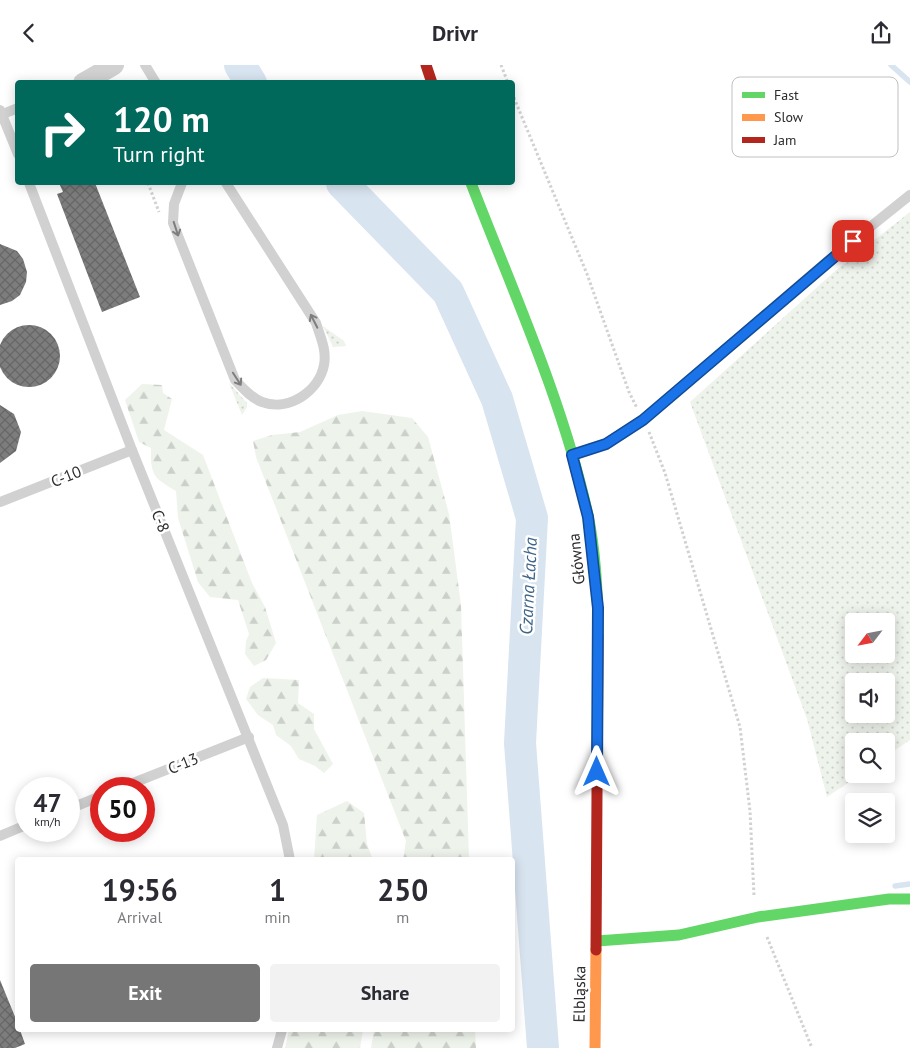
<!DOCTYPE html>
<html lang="en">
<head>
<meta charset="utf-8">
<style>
	:root { --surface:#fff; --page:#f2f2f3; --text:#2b2b33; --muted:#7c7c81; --accent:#767676 }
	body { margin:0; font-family:"PT Sans",sans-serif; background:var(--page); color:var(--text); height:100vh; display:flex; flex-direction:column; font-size:19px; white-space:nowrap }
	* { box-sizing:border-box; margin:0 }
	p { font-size:16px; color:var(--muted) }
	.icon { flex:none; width:28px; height:28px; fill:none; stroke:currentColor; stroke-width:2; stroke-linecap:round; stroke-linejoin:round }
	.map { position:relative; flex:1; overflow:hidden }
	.sheet { position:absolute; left:15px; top:792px; width:500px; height:175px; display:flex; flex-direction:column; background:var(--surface); border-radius:5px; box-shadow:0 2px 12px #0003 }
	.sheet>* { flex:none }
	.hud { position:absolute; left:15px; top:15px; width:500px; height:105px; border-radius:5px; box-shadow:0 2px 12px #0003; background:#00695c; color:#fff; overflow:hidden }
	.needle { width:32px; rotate:238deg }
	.tools { position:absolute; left:845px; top:548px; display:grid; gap:10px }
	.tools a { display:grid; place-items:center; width:50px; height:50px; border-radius:5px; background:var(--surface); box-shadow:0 2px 12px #0003; font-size:25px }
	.speed { position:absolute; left:15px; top:712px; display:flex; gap:10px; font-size:25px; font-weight:700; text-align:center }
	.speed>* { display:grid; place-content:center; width:65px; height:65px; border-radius:50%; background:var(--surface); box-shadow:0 2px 12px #0003; line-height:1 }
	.speed small { font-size:12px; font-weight:400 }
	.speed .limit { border:8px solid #d22; background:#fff; color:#111 }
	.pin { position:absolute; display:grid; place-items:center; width:42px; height:42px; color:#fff; margin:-21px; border-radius:10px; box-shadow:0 2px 8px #0006 }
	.me { position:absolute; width:55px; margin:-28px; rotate:0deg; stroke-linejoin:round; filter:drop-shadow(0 0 4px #0008) }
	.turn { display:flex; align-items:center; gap:18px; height:105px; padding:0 15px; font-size:22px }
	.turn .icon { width:65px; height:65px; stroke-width:2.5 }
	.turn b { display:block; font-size:35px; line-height:42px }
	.eta { display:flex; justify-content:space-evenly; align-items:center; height:85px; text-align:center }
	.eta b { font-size:30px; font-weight:700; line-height:35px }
	.action { display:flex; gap:10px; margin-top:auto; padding:10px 15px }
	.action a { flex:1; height:58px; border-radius:5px; background:var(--accent); color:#fff; font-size:20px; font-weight:700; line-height:58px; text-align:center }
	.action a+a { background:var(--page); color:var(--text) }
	header { display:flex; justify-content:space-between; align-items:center; height:65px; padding:0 15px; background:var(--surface); font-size:22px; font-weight:700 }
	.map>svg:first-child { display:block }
</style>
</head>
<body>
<header><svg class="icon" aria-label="back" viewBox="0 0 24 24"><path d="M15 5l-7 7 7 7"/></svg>Drivr<svg class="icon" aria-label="share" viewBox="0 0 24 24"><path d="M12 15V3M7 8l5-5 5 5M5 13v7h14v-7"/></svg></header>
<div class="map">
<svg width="910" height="983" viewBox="0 0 910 983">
	<defs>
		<pattern id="grass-dots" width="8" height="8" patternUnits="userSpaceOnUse" patternTransform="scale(1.25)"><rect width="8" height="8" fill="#eef3eb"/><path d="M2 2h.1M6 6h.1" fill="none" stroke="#ccd0ca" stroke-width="1.8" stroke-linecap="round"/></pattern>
		<pattern id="forest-firs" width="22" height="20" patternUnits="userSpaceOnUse" patternTransform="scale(1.25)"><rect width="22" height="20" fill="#eef3eb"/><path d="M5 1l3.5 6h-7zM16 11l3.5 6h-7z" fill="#ccd0ca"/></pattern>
		<pattern id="building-cross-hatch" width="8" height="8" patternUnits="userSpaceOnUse" patternTransform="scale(1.25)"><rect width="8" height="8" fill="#7d7d7d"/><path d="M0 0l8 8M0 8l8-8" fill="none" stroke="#676767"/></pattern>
	</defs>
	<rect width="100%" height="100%" fill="#fff"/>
	<g fill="url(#grass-dots)" fill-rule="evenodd">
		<path d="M910,147V675L886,691V676H854V709H861L827,732L807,654L690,337L835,206ZM854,556H886V589H854ZM854,616H886V649H854Z"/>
		<path d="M323,261L344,276L346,281L333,282Z"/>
		<path d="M229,318L247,338V342L242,350Z"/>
	</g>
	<g fill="url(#forest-firs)">
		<path d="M142,319L162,320L163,328L172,334L164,365L203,390L252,518L265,542L276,578L266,595L254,601L245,589L246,576L249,569L238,535L210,532L198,517L178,453L176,426C154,413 150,410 151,383L139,377L125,335Z"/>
		<path d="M362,346L412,353L428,372L449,449L461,540L469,795H403L406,776L256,392L253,376L272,370L300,367L338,350Z"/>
		<path d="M263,613L299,615L298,638L314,649V664L333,699L324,708L315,701L299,694L291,681L276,670L273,660L258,650L246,634L250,622Z"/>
		<path d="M347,736L364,748L367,779L373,795H314L317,750Z"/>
		<path d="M289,965H363L360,983H285Z"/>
		<path d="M374,965H475L476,983H371Z"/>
	</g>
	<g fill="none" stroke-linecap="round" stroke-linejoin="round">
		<g stroke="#d8e4f0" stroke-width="5.5">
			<path d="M891,0L910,17"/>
			<path d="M895,821L910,819"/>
		</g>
		<g stroke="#d8e4f0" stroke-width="32">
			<path d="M240,0L251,18"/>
			<path d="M342,118L448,227L497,334L532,453L520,678L543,983"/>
		</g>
	</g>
	<g fill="url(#building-cross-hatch)">
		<path d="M59,118H95L140,232L102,247L57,129L63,127Z"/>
		<path d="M0,179L17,186L23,194L27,207L26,217L20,230L12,236L0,240Z"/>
		<circle cx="29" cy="291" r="31"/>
		<path d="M0,340L14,349L21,367L16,386L0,398Z"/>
		<path d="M0,915L18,959V965H20L25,979L15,983H0Z"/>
	</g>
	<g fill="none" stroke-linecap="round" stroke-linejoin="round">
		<g stroke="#d1d1d1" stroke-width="3" stroke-dasharray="2.5 2.5" stroke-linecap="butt">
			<path d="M501,0L508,18"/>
			<path d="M512,28L587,209L629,327L637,343"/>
			<path d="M148,118L159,147"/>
			<path d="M649,367L665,408L740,662L750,746L754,831"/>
			<path d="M767,872L812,983"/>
		</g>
		<g stroke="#d1d1d1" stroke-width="10">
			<path d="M145,0L156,18"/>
			<path d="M0,45L18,89"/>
			<path d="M0,50L18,43"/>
			<path d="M29,118L132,385L283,760L290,795"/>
			<path d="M182,118L174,139L173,158L235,315C243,323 251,333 262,337C289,347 319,326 324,300C327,285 320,271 316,258L226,118"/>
			<path d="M572,390L606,379L643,355L824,199L910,130"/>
			<path d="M0,437L132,385"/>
			<path d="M118,724L249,672"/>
			<path d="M69,744L101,731"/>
			<path d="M0,771L26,760"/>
			<path d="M277,983L282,965"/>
		</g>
		<path stroke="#d1d1d1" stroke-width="20" d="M83,18L114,0"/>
		<g stroke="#63d668" stroke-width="11">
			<path d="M471,118C513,227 563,336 588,450C596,488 598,533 598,571"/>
			<path d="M597,876L679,870L758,852L889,834H910"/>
		</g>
		<path stroke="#ff974d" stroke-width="11" d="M595,983L596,885"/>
		<g stroke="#b3261e" stroke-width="11">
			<path d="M426,0L432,18"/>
			<path d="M596,885L598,571"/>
		</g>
	</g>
	<defs><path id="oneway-shaft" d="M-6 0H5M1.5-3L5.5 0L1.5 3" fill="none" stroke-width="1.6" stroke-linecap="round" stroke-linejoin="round" transform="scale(1.25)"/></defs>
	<g stroke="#7e7e7e">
		<use href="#oneway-shaft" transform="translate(176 164) rotate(72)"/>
		<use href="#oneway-shaft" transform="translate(314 256) rotate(-117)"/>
		<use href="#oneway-shaft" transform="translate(237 314) rotate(57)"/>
	</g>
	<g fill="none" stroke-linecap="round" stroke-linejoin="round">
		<g stroke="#114b97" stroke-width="12">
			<path id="route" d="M597,707L598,543L588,452L572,390L606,379L643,355L853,176"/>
		</g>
		<use href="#route" stroke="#1a73e8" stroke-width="9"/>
	</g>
	<g text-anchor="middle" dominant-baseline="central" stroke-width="5" stroke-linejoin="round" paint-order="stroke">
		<g font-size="16" fill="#2c2c2c" stroke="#fff">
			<text transform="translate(66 411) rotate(-22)">C-10</text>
			<text transform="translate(161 456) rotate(68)">C-8</text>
			<text transform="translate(576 494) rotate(-96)">Główna</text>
			<text transform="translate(183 698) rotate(-22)">C-13</text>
			<text transform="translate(579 929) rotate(-89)">Elbląska</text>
		</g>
		<g font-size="18" font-style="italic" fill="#3f668a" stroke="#fff">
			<text transform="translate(528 521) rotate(-87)">Czarna Łacha</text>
		</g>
	</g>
	<rect x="732" y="12" width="166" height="80" rx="8" fill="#fff" stroke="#c0c0c0" stroke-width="1"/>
	<rect x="742" y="27" width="23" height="6" fill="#63d668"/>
	<rect x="742" y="49" width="23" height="7" fill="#ff974d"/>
	<rect x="742" y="72" width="23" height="6" fill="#b3261e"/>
	<g font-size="14" fill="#2c2c2c">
		<text x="774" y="35">Fast</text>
		<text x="774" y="57">Slow</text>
		<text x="774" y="80">Jam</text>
	</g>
</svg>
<div class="tools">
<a><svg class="needle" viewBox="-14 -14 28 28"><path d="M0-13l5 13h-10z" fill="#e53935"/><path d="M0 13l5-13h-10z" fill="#7c7c81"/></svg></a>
<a><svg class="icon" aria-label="sound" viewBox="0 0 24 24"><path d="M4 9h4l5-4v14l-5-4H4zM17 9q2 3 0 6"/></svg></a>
<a><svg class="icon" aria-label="search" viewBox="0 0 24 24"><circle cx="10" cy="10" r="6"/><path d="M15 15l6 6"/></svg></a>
<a><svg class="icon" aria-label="layers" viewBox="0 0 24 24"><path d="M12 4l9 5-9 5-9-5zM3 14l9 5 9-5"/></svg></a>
</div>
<div class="speed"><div>47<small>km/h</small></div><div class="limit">50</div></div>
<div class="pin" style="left:853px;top:176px;background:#d93025"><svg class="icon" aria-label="arrive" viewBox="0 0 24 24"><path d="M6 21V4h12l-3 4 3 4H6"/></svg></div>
<svg class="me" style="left:597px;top:707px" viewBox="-20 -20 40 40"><path d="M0-17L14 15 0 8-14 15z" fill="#1a73e8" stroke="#fff" stroke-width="4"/></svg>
<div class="hud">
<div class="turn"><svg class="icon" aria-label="right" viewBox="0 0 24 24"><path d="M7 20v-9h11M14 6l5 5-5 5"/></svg><div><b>120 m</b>Turn right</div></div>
</div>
<section class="sheet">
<div class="eta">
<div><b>19:56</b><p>Arrival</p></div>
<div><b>1</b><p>min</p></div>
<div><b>250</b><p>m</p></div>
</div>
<div class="action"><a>Exit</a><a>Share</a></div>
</section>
</div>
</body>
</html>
